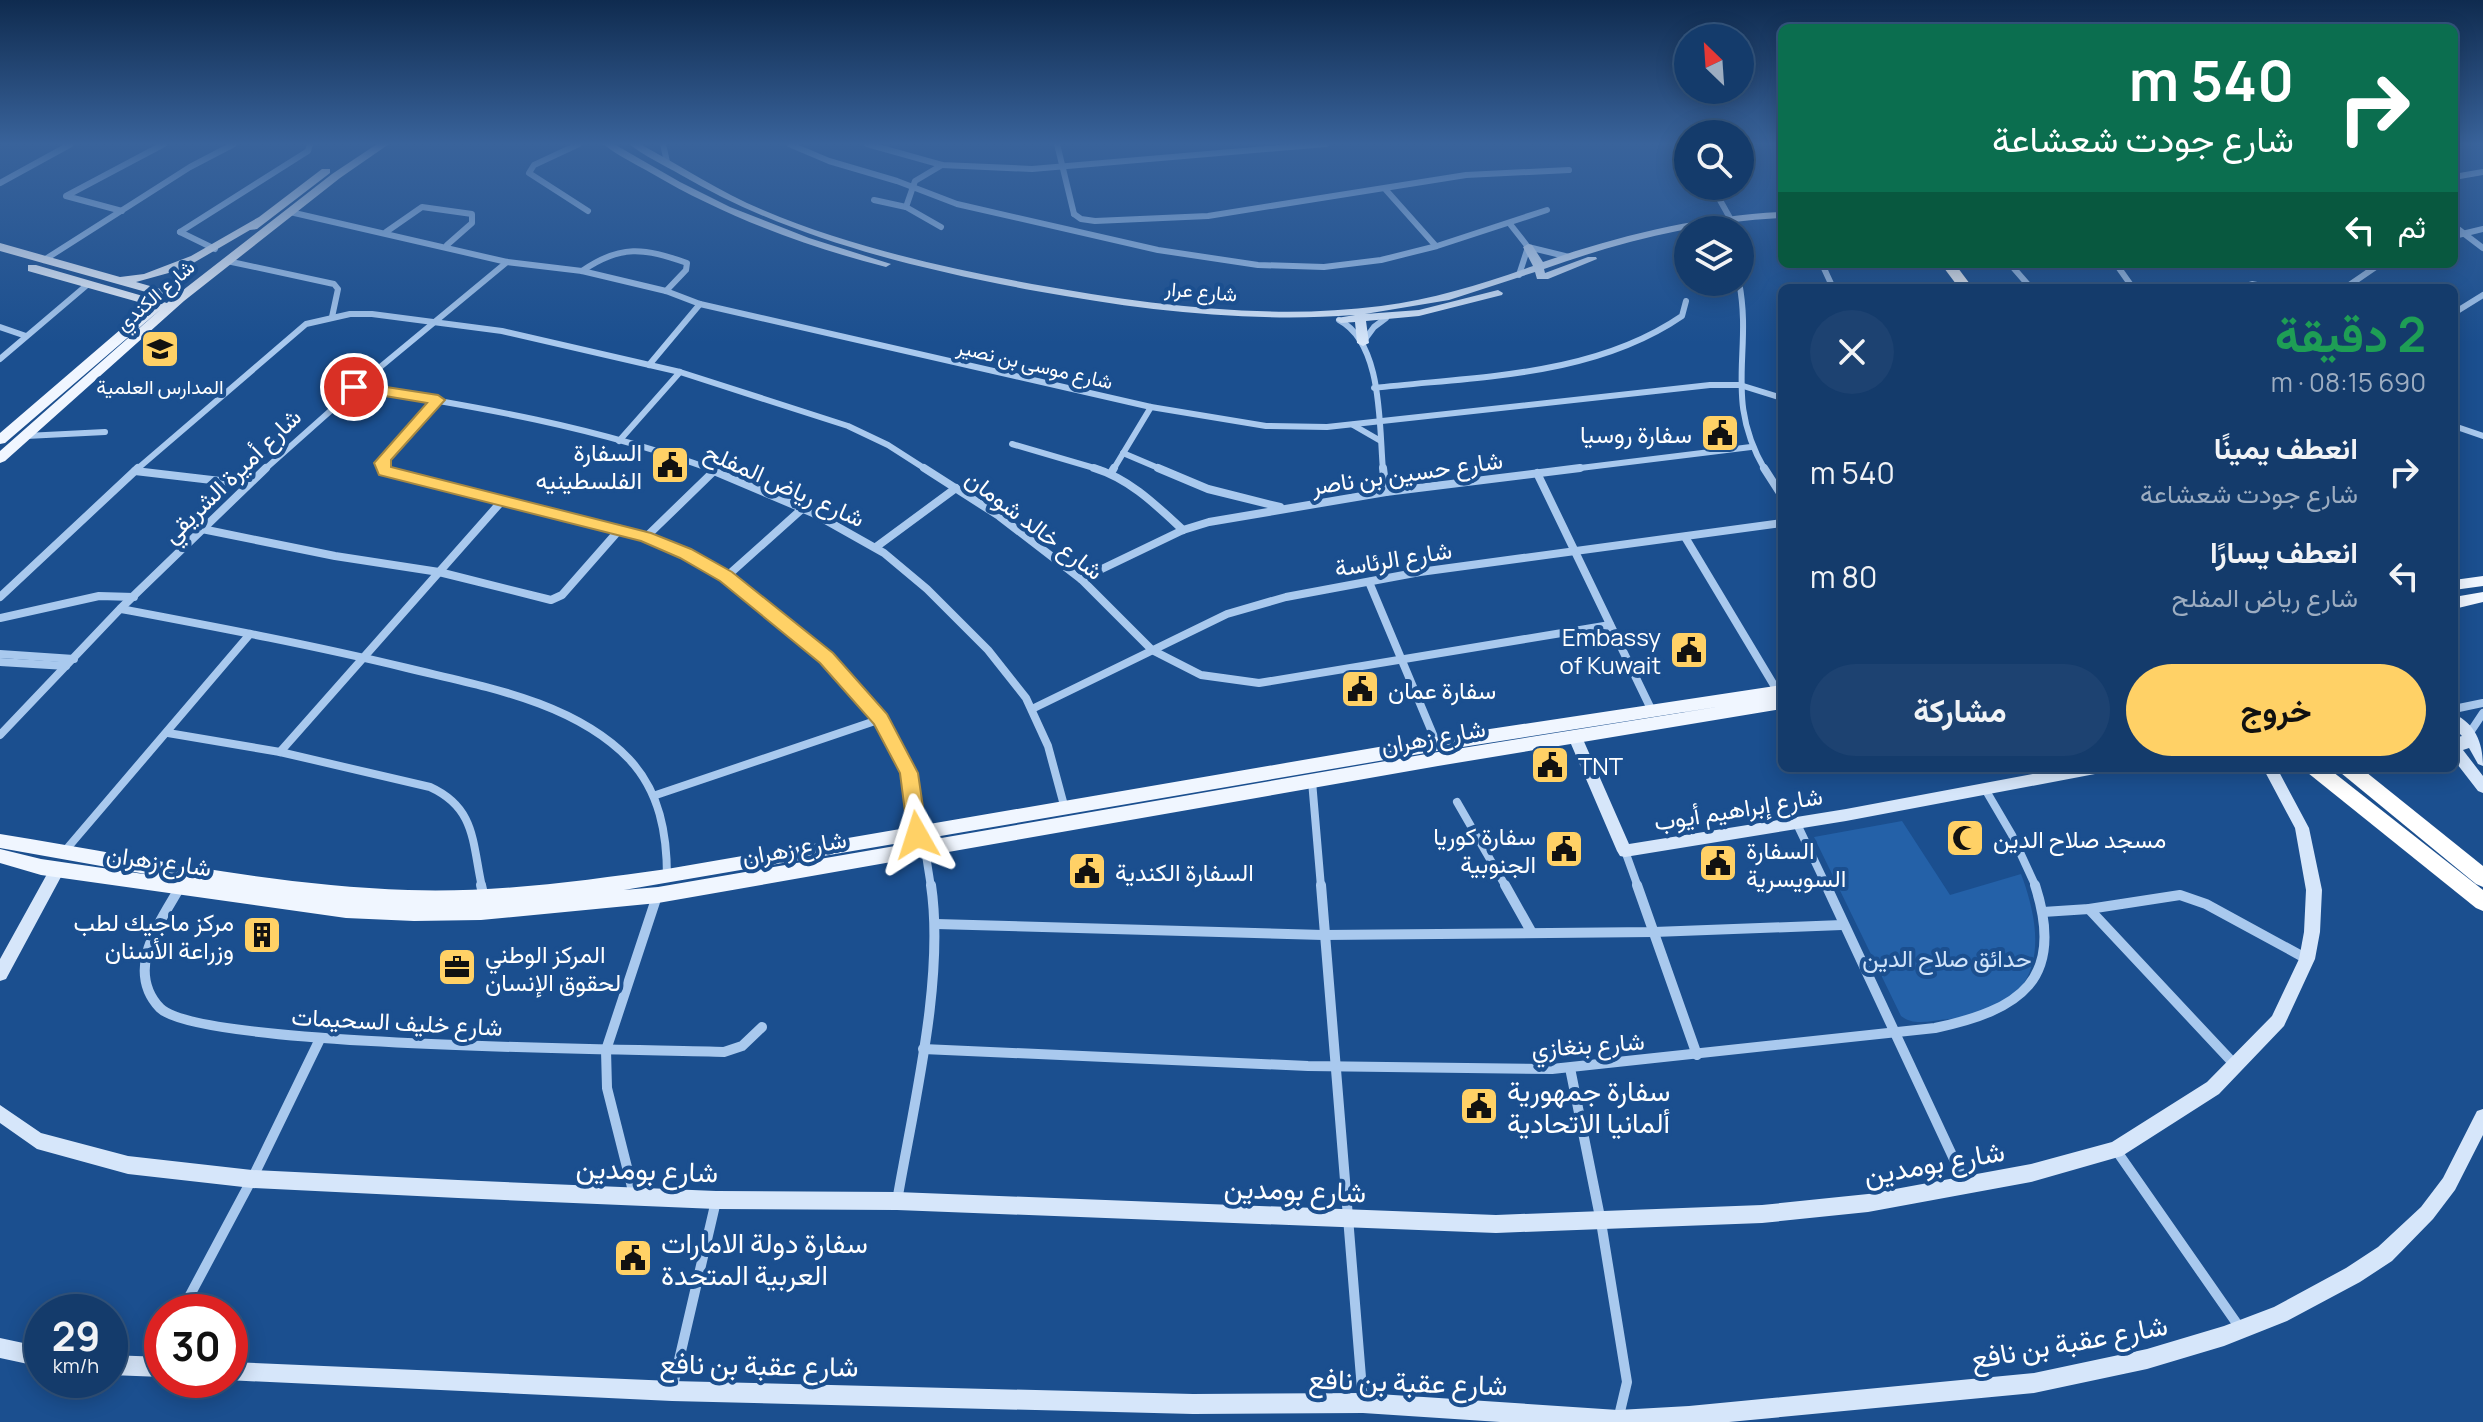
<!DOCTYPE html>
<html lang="ar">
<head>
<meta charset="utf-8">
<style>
	:root { --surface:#143b6b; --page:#1d4271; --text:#f1f3f6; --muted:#9dadc1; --line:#33557e; --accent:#ffd166 }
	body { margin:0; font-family:Manrope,Vazirmatn,sans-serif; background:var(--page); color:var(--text); direction:rtl; height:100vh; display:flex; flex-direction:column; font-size:30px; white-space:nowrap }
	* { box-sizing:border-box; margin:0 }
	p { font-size:26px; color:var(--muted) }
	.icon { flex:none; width:44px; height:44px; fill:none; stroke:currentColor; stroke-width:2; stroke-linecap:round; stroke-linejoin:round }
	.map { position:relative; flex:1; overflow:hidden; direction:ltr }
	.panel { position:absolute; left:1778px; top:284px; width:680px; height:488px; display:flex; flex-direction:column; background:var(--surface); border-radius:12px; box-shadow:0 4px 20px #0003,0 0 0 2px var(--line); direction:rtl }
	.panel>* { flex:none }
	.banner { position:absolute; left:1778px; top:24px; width:680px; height:244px; border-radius:12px; box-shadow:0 4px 20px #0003,0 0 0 2px var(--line); direction:rtl; background:#0b6e4f; color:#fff; overflow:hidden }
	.needle { width:52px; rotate:335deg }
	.buttons { position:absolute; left:1674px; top:24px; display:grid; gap:16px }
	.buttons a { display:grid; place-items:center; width:80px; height:80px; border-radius:50%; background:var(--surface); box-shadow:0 4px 20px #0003,0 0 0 2px var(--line); font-size:40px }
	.speed { position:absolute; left:24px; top:1294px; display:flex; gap:16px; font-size:40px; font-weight:700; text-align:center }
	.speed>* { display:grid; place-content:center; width:104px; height:104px; border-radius:50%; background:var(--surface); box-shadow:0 4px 20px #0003,0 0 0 2px var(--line); line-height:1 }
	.speed small { font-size:20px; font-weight:400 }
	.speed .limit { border:12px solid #d22; background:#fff; color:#111 }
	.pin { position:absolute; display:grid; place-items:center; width:68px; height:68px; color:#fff; margin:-34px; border:4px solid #fff; border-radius:50%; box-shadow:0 2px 8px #0007 }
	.me { position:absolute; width:88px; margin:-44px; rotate:354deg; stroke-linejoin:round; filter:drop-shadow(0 0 6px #0008) }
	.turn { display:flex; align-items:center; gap:28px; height:168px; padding:0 32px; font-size:36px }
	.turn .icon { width:104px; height:104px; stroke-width:2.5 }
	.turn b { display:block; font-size:56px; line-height:68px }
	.then { display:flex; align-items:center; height:76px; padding:0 32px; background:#0003; gap:16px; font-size:30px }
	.round { display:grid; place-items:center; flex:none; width:84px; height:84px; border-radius:42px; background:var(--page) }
	.overview { display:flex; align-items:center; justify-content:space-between; height:136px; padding:0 32px }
	h1 { font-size:48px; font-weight:700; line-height:60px; color:#1e9e55 }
	.cta { display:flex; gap:16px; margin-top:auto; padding:16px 32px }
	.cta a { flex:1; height:92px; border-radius:48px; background:var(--accent); color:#111; font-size:32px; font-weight:700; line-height:92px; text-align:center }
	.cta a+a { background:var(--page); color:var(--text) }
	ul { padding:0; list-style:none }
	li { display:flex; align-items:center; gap:24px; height:104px; padding:0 32px }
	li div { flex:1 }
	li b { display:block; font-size:30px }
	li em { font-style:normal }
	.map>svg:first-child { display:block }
</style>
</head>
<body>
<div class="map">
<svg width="2483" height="1422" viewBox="0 0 2483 1422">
	<rect width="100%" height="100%" fill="#1b4f8f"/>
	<path fill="#2461a8" d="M1902,821L1950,895L2021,874C2049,948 2041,1011 1949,1019C1932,1020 1915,1027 1901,1016L1814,837Z"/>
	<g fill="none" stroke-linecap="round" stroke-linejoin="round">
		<g stroke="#a9c9ee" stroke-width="6">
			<path d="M579,144L534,165L529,173L588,211"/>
			<path d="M663,144L667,162"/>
			<path d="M789,144L829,161L897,181L957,204L1158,250L1258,265L1324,267L1381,260L1437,246L1547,210"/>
			<path d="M867,144L942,165L1032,169L1326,144"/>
			<path d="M1057,144L1074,214"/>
			<path d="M2454,177L2483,172"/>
			<path d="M0,183L71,144"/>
			<path d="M1712,186L1730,218"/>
			<path d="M1386,190L1435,245"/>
			<path d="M874,200L906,207L941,227"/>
			<path d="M906,207L915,181L942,165"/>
			<path d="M122,211L66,196L164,144"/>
			<path d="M290,212L507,262L582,271L666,291L700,304L1151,407L1266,426L1327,427L1710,385H1740L1782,398"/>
			<path d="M1074,214L1081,219L1095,221L1208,216L1466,175L1569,170"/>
			<path d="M1510,224L1528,247L1519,275"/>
			<path d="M2454,226L2483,248"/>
			<path d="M180,232L308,151L310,144"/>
			<path d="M180,232L215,249"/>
			<path d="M386,232L422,207L472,214V223L447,245"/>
			<path d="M2454,236L2483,229"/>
			<path d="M1528,247L1569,257"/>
			<path d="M44,260L190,167L234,144"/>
			<path d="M227,261L334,284L338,289L332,317"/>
			<path d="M1822,264L1833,288"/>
			<path d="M2010,264L2031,288"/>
			<path d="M2116,264L2133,288"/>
			<path d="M582,271C621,244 644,248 687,263L686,270L666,291"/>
			<path d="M1739,282C1753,353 1723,398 1765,470"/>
			<path d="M2240,288L2252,284L2271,288"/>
			<path d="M2345,288L2380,264"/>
			<path d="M2454,313L2483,295"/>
			<path d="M1339,320C1383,343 1379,426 1383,470"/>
			<path d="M0,327L26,336"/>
			<path d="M1363,342L1374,327L1386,318"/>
			<path d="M0,359L87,285"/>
			<path d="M649,365L700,304"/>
			<path d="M354,387C475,406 597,427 713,470"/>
			<path d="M1374,388C1478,376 1593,377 1682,316L1686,301"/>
			<path d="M1353,425L1379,440"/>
			<path d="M2454,426L2483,436"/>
			<path d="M26,436L105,432"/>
			<path d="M619,441L680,372"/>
			<path d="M1012,444L1101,470"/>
			<path d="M1123,453L1163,470"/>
			<path d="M136,470L306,324L350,314H372L502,331L680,372L848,426L888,445L927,470"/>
			<path d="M264,470L373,373L507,262"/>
			<path d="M385,470L381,463L385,456L438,400"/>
			<path d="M1113,470L1151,407"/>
			<path d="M1564,470L1751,447"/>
		</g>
		<g stroke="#a9c9ee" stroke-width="8">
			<path d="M384,468L385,471L646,537L685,553L726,577L826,658L881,719L898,749L909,773L917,834"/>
			<path d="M707,468L813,513L884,553L927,589L988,650L1026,698L1048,746L1065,809"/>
			<path d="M924,468L999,516L1081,579L1152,650L1201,675L1259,683L1610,625"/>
			<path d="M1094,468C1130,479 1156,505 1183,530"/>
			<path d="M1158,468L1208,489L1280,507"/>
			<path d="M1383,468L1386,492"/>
			<path d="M1764,468L1782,496"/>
			<path d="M135,471L246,484"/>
			<path d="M1111,473L1114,468"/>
			<path d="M1537,473L1652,711"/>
			<path d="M202,529L335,556L439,572L551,600L562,595L620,529"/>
			<path d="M646,537L714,471"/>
			<path d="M1685,537L1778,692"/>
			<path d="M876,547L956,488"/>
			<path d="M726,577L802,509"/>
			<path d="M1081,579L1183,530L1209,522L1386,492L1580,468"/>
			<path d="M1369,582L1437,744"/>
			<path d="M0,597L138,468"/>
			<path d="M121,609C216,627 312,645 407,668C481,686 573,701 629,759C660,792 667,834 667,877"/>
			<path d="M0,618L99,596L134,597"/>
			<path d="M0,654L74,659"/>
			<path d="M0,662L66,666"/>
			<path d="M1032,709L1227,614L1286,597L1420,572L1782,523"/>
			<path d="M2454,709L2483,703"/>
			<path d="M168,733L280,752L430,787C476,808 472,842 482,887"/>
			<path d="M2469,734L2483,713"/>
			<path d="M0,735L120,609L266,468"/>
			<path d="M280,752L501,502"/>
			<path d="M1312,781L1321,887"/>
			<path d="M1985,789L2012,835L2036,887"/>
			<path d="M656,795L881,719"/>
			<path d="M1457,802L1506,887"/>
			<path d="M1797,824L1827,887"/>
			<path d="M925,849L931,887"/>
			<path d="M1625,851L1638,887"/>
			<path d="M64,852L250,634"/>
		</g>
		<g stroke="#a9c9ee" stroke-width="10">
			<path d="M481,885L484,898"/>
			<path d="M1321,885L1363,1402"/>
			<path d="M1505,885L1532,933"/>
			<path d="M1637,885L1697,1055"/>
			<path d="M1826,885L1966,1185"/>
			<path d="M180,887C160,922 124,970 160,1008C199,1048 642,1049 724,1052L742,1046L762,1027"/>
			<path d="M2089,909L2236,1066"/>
			<path d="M2043,912L2089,909L2180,895L2206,904L2307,959"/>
			<path d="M936,924L1323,935L1654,932L1842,925"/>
			<path d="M923,1049L1308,1066L1552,1069L1935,1028C2020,1010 2066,980 2035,885"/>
			<path d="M1570,1068L1601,1222L1627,1382L1618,1420"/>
			<path d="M2116,1150L2240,1328"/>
			<path d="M634,1195L607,1088L606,1050L657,896"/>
			<path d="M897,1201C913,1107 945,979 931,885"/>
			<path d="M181,1312L252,1179L320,1039"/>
			<path d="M151,1366L162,1346"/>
			<path d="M672,1390L716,1201"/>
		</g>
		<g fill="#d6e6fa" fill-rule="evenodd">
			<path d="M603,144H614L680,182L730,207L809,238L891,264L886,267C804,246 724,216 651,173C635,164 617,155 603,144Z"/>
			<path d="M629,144H640C681,166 720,192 763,210C848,246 941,267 1032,284C1146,304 1265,321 1381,306C1434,299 1483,284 1533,266L1523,247L1528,244L1532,245L1543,262C1621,235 1700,216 1782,212V218C1700,222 1622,241 1544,269L1545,273L1588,257H1596L1597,259L1548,279H1537L1535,272L1449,300L1365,314L1419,310L1498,290L1503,293L1502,295L1419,316L1366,321L1369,343L1363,346L1357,343L1355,322L1341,323L1336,320L1337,318L1355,315C1248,323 1141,310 1036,291C913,268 789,238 681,175C664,165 644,156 629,144Z"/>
			<path d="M2454,714C2476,724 2483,744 2483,766L2478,764L2469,748L2463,750L2483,776V793L2478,791L2454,760V738L2462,736L2454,728Z"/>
			<path d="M1575,731L1580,733L1582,737L1629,844L1846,809L2064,768H2102L2100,772L2095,774L1846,821L1625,857L1620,856L1617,851L1568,737L1570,733Z"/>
			<path d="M2263,768H2277L2309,828L2322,890L2320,932L2315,959L2284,1026L2219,1094L2122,1156L2031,1182L1868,1212L1762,1223L1496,1233L897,1210L716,1209L458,1198L252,1188L128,1174L37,1149L0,1123V1105L41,1133L128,1156L252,1170L458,1180L716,1191L897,1192L1496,1215L1762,1205L1868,1194L2031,1164L2112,1142L2207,1082L2272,1016L2299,959L2304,932L2306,890L2295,828Z"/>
			<path d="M57,863L62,865L65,870L62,875L6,979L0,981V959L52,865Z"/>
			<path d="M2483,1109V1135L2455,1190L2433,1219L2392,1261L2360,1282L2287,1321L2224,1346L2147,1369L2034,1393L1729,1422H1500L1363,1413L1193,1414L672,1401L226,1380H230V1362L672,1381L1193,1394L1363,1393L1618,1410L1689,1406L2034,1373L2147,1349L2224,1326L2274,1307L2346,1268L2378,1247L2421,1207L2443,1178L2477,1111Z"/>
			<path d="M0,1338L42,1347V1367L0,1358Z"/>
			<path d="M110,1355L162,1357V1377L110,1375Z"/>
		</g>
		<g fill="#f0f6ff" fill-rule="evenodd">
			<path d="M377,144H389L340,178L184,301L5,461L0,463V451L161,309L5,443L0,444V433L149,305L28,271V265H36L167,303L171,299L0,251V243L120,277L144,274L191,256L259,217L322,169H330V173L257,229L250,230L183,269L136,282L178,294L332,174Z"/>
			<path d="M2483,576V586L2454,590V580Z"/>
			<path d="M2483,592V602L2454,609V597Z"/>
			<path d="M1782,685V709L1438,766L658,903L481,920L414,921L346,918L41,875L0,863V849L41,859L157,876L0,848V834C135,856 270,885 408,890C495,893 581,881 667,869L1437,737ZM1723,706L1438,752L658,887L624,890L1437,751Z"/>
		</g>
		<g fill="#fff" fill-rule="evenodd">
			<path d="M1941,264H1955L1973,288H1959Z"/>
			<path d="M2306,768H2328L2483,890V911L2476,908L2308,773Z"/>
			<path d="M2339,768H2361L2483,866V887L2476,884L2341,773Z"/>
		</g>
	</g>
	<linearGradient id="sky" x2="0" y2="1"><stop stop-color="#0f2b4f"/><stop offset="0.42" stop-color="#39639b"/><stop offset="1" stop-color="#39639b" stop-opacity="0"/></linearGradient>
	<rect width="2483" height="343" fill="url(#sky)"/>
	<path fill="#ffd166" stroke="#a68842" stroke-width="2" d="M354,382L438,395L445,400L391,460V467L651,533L691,549L732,572L833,653L887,714L918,773L927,835L924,841L917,843L911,841L908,835L900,773L874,724L820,663L720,581L680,558L641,541L379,475L374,463L427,403L349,390L347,387Z"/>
	<defs>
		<g id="school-square" transform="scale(2)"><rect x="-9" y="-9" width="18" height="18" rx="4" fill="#ffd166" stroke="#1b4f8f"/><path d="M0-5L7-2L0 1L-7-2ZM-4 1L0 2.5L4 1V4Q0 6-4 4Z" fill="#111"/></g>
		<g id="civic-square" transform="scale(2)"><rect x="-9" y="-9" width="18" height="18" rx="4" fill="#ffd166" stroke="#1b4f8f"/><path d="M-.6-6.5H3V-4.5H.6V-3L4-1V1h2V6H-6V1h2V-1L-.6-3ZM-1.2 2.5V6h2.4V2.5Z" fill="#111"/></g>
		<g id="mosque-square" transform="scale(2)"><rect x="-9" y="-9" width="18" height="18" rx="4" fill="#ffd166" stroke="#1b4f8f"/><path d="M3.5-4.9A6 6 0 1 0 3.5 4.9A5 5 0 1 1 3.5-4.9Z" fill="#111"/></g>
		<g id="building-square" transform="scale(2)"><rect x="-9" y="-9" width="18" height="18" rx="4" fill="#ffd166" stroke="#1b4f8f"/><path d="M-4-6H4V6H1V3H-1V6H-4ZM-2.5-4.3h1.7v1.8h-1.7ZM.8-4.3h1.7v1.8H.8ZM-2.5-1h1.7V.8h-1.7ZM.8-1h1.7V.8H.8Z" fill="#111"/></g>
		<g id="office-square" transform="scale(2)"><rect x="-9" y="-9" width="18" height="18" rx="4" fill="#ffd166" stroke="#1b4f8f"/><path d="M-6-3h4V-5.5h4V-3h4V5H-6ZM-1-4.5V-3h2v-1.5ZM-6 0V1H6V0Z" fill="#111"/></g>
	</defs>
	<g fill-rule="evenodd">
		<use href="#school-square" x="160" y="349"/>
		<use href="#civic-square" x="1720" y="433"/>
		<use href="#civic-square" x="670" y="465"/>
		<use href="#civic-square" x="1689" y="650"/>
		<use href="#civic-square" x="1360" y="689"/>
		<use href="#civic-square" x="1550" y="765"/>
		<use href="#mosque-square" x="1965" y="838"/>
		<use href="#civic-square" x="1564" y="849"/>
		<use href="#civic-square" x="1718" y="863"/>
		<use href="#civic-square" x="1087" y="871"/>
		<use href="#building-square" x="262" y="935"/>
		<use href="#office-square" x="457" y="967"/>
		<use href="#civic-square" x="1479" y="1106"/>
		<use href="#civic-square" x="633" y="1258"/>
	</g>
	<g text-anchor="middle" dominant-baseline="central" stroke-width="8" stroke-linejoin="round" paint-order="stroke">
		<g font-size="20" fill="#fff" stroke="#1b4f8f">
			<text transform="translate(1201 291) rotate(5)">شارع عرار</text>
			<text transform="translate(155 295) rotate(-41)">شارع الكندي</text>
			<text transform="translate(1035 364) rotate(13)">شارع موسى بن نصير</text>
		</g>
		<g font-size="20" fill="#fff" stroke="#1b4f8f">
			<text x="160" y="386">المدارس العلمية</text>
		</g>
		<g font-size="24" fill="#fff" stroke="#1b4f8f" text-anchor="start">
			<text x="1692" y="433" text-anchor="end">سفارة روسيا</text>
			<text x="642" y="451" text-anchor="end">السفارة<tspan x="642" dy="28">الفلسطينيه</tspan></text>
			<text x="1661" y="636" text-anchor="end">Embassy<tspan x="1661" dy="28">of Kuwait</tspan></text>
			<text x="1388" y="689">سفارة عمان</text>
			<text x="1578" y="765">TNT</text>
			<text x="1536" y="835" text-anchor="end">سفارة كوريا<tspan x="1536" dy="28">الجنوبية</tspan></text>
			<text x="1993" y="838">مسجد صلاح الدين</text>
			<text x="1746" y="849">السفارة<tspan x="1746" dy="28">السويسرية</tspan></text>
			<text x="1115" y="871">السفارة الكندية</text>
			<text x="234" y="921" text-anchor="end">مركز ماجيك لطب<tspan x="234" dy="28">وزراعة الأسنان</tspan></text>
			<text x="485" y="953">المركز الوطني<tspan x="485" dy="28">لحقوق الإنسان</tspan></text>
		</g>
		<g font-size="24" fill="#fff" stroke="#1b4f8f">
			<text transform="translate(1407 472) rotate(-8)">شارع حسين بن ناصر</text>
			<text transform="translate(231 475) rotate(-44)">شارع أميرة الشريقي</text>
			<text transform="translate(785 484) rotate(24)">شارع رياض المفلح</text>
			<text transform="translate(1035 524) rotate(37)">شارع خالد شومان</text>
			<text transform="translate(1393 558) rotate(-9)">شارع الرئاسة</text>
			<text transform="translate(1433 736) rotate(-10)">شارع زهران</text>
			<text transform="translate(1738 808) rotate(-9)">شارع إبراهيم أيوب</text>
			<text transform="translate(794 847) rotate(-10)">شارع زهران</text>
			<text transform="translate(159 860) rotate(8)">شارع زهران</text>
			<text transform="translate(397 1021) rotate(3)">شارع خليف السحيمات</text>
			<text transform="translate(1588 1044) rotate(-4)">شارع بنغازي</text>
		</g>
		<g font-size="24" fill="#cfe3fa" stroke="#1b4f8f">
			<text x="1947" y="957">حدائق صلاح الدين</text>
		</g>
		<g font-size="28" fill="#fff" stroke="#1b4f8f" text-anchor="start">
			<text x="1507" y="1090">سفارة جمهورية<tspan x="1507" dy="32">ألمانيا الاتحادية</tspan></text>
			<text x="661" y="1242">سفارة دولة الامارات<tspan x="661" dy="32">العربية المتحدة</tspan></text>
		</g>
		<g font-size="28" fill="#fff" stroke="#1b4f8f">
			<text transform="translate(1934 1162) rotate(-10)">شارع بومدين</text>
			<text transform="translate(647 1169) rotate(2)">شارع بومدين</text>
			<text transform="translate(1295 1189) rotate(2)">شارع بومدين</text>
			<text transform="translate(2069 1341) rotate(-10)">شارع عقبة بن نافع</text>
			<text transform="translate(759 1364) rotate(1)">شارع عقبة بن نافع</text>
			<text transform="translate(1408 1381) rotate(2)">شارع عقبة بن نافع</text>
		</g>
	</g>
</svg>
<div class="buttons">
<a><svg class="needle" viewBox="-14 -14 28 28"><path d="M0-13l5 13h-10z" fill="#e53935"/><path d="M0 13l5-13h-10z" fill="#9dadc1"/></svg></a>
<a><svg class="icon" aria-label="search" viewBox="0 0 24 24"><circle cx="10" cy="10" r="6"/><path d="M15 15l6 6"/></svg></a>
<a><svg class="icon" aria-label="layers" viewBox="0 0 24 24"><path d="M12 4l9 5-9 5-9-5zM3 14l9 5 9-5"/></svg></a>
</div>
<div class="speed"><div>29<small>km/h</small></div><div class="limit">30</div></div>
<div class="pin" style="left:354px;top:387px;background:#d93025"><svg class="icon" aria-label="arrive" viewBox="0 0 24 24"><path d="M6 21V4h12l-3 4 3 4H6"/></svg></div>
<svg class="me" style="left:917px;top:835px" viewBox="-20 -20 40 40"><path d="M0-17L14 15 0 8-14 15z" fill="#ffd166" stroke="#fff" stroke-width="4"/></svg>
<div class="banner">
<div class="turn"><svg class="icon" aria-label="right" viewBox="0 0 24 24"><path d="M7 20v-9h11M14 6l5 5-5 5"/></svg><div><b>540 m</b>شارع جودت شعشاعة</div></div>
<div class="then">ثم<svg class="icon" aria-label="left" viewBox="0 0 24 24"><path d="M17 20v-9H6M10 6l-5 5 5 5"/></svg></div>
</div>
<section class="panel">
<div class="overview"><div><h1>2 دقيقة</h1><p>690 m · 08:15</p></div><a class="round"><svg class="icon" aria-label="close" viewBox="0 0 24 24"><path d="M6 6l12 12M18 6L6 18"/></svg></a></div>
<ul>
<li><svg class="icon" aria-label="right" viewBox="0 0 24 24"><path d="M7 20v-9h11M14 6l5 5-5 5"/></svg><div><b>انعطف يمينًا</b><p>شارع جودت شعشاعة</p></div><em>540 m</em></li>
<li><svg class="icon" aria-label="left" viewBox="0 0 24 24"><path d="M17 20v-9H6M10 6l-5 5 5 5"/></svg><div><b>انعطف يسارًا</b><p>شارع رياض المفلح</p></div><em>80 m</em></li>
</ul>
<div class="cta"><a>خروج</a><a>مشاركة</a></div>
</section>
</div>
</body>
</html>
